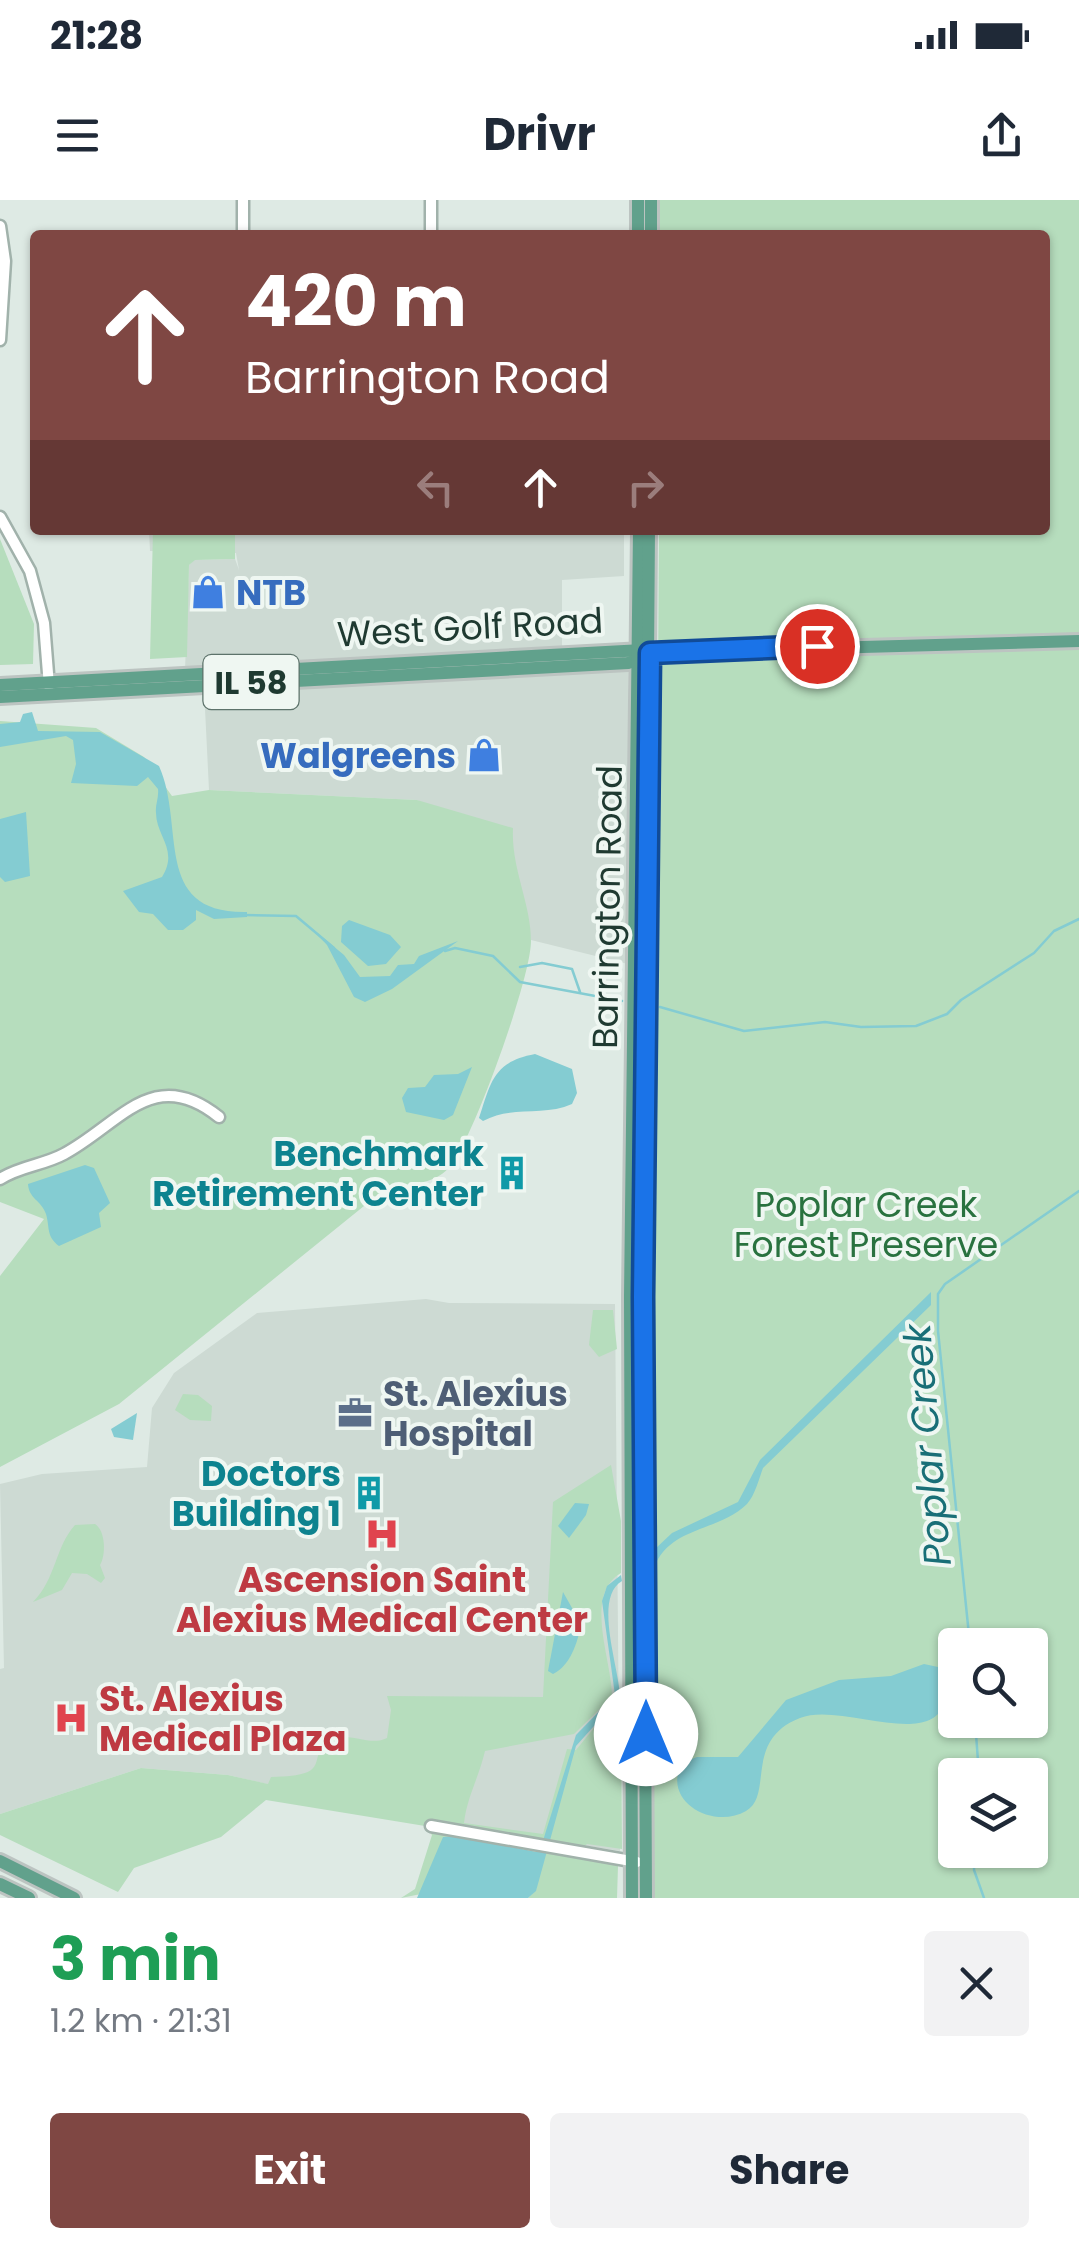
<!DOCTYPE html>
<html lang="en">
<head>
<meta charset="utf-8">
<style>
	:root { --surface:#fff; --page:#f2f2f3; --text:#1f2937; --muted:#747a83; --accent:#7f4743 }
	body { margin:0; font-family:Poppins,sans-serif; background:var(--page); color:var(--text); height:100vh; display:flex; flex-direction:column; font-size:38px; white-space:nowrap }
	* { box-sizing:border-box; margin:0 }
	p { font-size:32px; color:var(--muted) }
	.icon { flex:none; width:55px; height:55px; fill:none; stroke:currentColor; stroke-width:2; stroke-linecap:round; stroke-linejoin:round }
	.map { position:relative; height:1698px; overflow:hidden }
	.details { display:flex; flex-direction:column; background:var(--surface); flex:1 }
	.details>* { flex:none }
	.banner { position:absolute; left:30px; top:30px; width:1020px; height:305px; border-radius:10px; box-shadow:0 2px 8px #0004; background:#7f4743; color:#fff; overflow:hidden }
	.buttons { position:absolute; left:938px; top:1428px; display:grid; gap:20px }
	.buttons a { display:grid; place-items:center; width:110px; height:110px; border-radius:10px; background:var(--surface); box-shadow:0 2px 8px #0004; font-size:50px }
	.pin { position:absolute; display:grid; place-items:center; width:85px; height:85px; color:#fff; margin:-42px; border:5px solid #fff; border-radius:50%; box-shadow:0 2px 10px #0007 }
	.me { position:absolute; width:110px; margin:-55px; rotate:0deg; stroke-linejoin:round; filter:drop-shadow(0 0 8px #0008) }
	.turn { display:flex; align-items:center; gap:35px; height:210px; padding:0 50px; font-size:45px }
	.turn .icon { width:130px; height:130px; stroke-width:2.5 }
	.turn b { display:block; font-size:70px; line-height:85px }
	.lanes { display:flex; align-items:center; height:95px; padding:0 50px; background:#0003; justify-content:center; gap:50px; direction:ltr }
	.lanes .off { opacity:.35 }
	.round { display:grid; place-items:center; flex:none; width:105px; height:105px; border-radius:10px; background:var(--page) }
	.summary { display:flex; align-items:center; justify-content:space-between; height:170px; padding:0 50px }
	h1 { font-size:60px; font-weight:700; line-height:75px; color:#1e9e55 }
	.button { display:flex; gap:20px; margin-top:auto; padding:20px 50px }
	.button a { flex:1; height:115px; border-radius:10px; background:var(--accent); color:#fff; font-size:40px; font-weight:700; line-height:115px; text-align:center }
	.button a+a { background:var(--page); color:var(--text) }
	.status { display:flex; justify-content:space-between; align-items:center; height:70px; padding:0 50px; background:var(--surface); direction:ltr }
	.status svg { height:28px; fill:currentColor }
	header { display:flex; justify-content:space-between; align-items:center; height:130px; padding:0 50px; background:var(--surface); font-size:45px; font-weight:700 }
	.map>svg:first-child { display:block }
</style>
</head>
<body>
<div class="status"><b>21:28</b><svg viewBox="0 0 49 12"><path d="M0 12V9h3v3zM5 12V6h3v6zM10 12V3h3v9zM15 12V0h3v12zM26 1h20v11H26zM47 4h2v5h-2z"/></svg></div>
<header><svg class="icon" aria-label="menu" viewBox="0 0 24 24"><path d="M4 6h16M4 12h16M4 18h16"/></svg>Drivr<svg class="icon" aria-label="share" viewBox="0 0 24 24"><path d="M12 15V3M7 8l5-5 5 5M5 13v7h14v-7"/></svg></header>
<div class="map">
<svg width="1079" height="1698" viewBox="0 0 1079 1698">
	<rect width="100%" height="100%" fill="#deeae4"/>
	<g fill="#cddad3">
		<path d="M149,330H624V376L562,380V443L563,472L628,470L632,765L531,740L512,658L417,600L209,590L203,468L185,470L189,365L194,360L235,359L239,370L236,353L150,351Z"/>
		<path d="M426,1099L449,1103L615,1104L620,1651L418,1619L228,1575L141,1568L0,1614V1469L4,1468L0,1284L42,1274L147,1267L152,1208L174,1173L257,1113Z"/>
	</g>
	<g fill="#b6ddbd" fill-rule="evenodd">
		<path d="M657,0H1079V1698H650L659,330H1045V35H658ZM955,1445H1030V1520H955ZM955,1575H1030V1650H955Z"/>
		<path d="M153,330H235V359L195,360L189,365L187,457L150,459Z"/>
		<path d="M0,339L34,424L33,464L0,465Z"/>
		<path d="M0,521L96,528L144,557L172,596L209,590L417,600L513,628C511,669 531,703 531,741C531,778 475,933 452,964C436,985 413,984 390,985L119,1204L0,1267V1076L44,1019L0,1002Z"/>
		<path d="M593,1110H613L617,1149L599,1157L589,1145Z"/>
		<path d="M183,1194L198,1195L212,1206L211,1221L190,1220L175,1210Z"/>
		<path d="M611,1265L621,1321V1373C583,1395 612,1459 612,1497L574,1534L485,1551C479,1577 467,1597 464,1623L543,1634L567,1549L576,1550L594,1528L621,1512L622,1649L587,1644L575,1655L618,1666L617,1698H528L536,1690L538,1652L450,1635L421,1694L401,1698L415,1689L432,1635L425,1626L266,1600L221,1637L134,1668L118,1692L0,1635V1614L141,1568L228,1575L268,1584L271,1577C339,1576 302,1556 332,1539C348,1531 370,1547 387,1538L391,1510L387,1496L543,1497L553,1302Z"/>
		<path d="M95,1324C106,1331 106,1356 100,1365L105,1378L101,1383L87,1374L72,1373L62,1390L33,1402C56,1379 55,1347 75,1325Z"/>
	</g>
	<g fill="#84ccd2">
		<path d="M32,512L38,531L100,532L159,566C186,626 151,714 247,712V717L214,719L196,710V720L183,730H168L153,714L139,712L123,691L162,677C179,650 156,636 156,613C155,605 159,598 158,589L148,577L137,586L71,583L76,564L73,540L66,536L0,547V524L20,522L23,514Z"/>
		<path d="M26,612L30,676L5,682L0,677V619Z"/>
		<path d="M349,720L390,735L401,747L386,764L368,766L341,742L342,726Z"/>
		<path d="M309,726L344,755L360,777L390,776L398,765L414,764L419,756L458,741L392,789L365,802L354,797L327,745Z"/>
		<path d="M535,854L572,869L577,893L572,904C543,917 512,905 483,921L479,918C491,882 493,862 535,854Z"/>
		<path d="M472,867L453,915L444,920L406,912L402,898L408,888L425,887L434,875L458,874Z"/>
		<path d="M85,965L94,968L110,1003L99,1013L101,1027L59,1046C46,1036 50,1028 46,1014C41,1000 29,999 28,984Z"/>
		<path d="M931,1092V1105L763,1268C759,1279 755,1295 747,1304C720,1331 674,1326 656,1363L654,1350L672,1333L738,1302L760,1260Z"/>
		<path d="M137,1213L133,1240L114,1237L111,1229Z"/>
		<path d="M575,1303L589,1304L586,1315L569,1338L558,1326Z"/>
		<path d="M621,1375L622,1381C593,1398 619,1466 620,1497L576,1546L536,1691L528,1698H417L443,1637L457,1636L537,1652L541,1647L576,1535L615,1495L602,1401L607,1386Z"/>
		<path d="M563,1392L581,1424C578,1442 570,1466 553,1474L548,1471Z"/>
		<path d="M924,1464L938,1467L945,1482L944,1505C926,1548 839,1502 800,1518C743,1540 774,1595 746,1611C714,1630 661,1602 682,1563L697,1557H738L786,1500L839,1480L891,1476Z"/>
	</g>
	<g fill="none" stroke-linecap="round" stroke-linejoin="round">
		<g stroke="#84ccd2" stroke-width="2.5">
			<path d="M244,715L296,716L334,748"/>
			<path d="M445,751L455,748L493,756L520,782L622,801"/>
			<path d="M520,767L542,763L572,769L580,792"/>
			<path d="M660,807L744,831L825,822L861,827L916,826L947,814L961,800L1034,753L1054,731L1079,719"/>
			<path d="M970,1445L938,1131V1094L945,1084L1079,991"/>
			<path d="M975,1520L979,1575"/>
			<path d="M975,1650L974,1670L984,1698"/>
		</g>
		<g stroke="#a1b2ab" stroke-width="15">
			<g id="minor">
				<path d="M243,0V35"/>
				<path d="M0,26L5,61L0,140"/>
				<path d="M431,35V0"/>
				<path d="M0,317L30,371L44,423L49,486"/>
				<path d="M0,979C20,966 44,965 64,954C120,924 153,864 219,917"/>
				<path d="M431,1626L637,1662"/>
			</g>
		</g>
		<g stroke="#bcc4c1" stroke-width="18">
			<g id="major">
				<path d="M651,0V35"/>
				<path d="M638,35V0"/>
				<path d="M650,453L1079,441"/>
				<path d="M0,485L643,450"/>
				<path d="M0,497L628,463L643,458"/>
				<path d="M0,1661L74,1698"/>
				<path d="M0,1684L29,1698"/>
				<path d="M632,1698L630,1097L639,330"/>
				<path d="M646,1698L643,1097L649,330"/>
			</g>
		</g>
		<use href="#minor" stroke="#fff" stroke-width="10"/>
		<use href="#major" stroke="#61a18c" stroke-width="12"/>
	</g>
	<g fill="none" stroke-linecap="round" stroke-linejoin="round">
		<g stroke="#114b97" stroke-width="25">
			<path id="route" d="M646,1534L643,1097L650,453L817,446"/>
		</g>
		<use href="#route" stroke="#1a73e8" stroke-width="18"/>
	</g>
	<defs>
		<g id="shop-bare" transform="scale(2.7)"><path d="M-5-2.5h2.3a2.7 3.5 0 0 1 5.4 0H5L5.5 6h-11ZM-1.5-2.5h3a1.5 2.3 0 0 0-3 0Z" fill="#3f7fe0" stroke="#eff7f2" stroke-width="2.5" paint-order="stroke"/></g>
		<g id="building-bare" transform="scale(2.7)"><path d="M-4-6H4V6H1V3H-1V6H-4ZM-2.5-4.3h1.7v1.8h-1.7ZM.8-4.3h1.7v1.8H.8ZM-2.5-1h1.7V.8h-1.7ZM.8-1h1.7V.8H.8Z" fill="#0f9aa8" stroke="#eff7f2" stroke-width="2.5" paint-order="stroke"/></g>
		<g id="office-bare" transform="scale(2.7)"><path d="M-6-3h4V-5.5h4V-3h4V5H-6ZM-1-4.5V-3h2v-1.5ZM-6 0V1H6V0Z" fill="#5c6f8a" stroke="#eff7f2" stroke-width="2.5" paint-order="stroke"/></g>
		<g id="hospital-bare" transform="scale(2.7)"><path d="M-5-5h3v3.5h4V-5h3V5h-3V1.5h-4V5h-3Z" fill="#e0444e" stroke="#eff7f2" stroke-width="2.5" paint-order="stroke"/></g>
	</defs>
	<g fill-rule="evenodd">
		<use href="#shop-bare" x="208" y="392"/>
		<use href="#shop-bare" x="484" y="555"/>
		<use href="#building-bare" x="512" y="973"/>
		<use href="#office-bare" x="355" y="1213"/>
		<use href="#building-bare" x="369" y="1293"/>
		<use href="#hospital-bare" x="382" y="1334"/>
		<use href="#hospital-bare" x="71" y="1518"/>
	</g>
	<g text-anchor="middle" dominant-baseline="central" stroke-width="8" stroke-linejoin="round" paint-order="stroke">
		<rect fill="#eff7f2" stroke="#5d736b" stroke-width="2.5" x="203.5" y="455" width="95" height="54" rx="8"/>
		<g font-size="32" font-weight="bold" fill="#1f3a31">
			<text x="251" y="482">IL 58</text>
		</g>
		<g font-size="35" font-weight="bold" fill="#366cbe" stroke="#eff7f2" text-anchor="start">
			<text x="236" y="392">NTB</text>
			<text x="456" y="555" text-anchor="end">Walgreens</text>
		</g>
		<g font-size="35" fill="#1f3a31" stroke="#eff7f2">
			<text transform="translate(470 427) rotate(-3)">West Golf Road</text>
			<text transform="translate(607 707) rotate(-89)">Barrington Road</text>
		</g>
		<g font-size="35" font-weight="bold" fill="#0d838f" stroke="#eff7f2" text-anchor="end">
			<text x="484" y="953">Benchmark<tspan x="484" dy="40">Retirement Center</tspan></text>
			<text x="341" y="1273">Doctors<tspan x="341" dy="40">Building 1</tspan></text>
		</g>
		<g font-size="35" fill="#29723f" stroke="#eff7f2">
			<text x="866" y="1004">Poplar Creek<tspan x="866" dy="40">Forest Preserve</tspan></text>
		</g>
		<g font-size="35" font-weight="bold" fill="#4e5e75" stroke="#eff7f2" text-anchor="start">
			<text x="383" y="1193">St. Alexius<tspan x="383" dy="40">Hospital</tspan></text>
		</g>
		<g font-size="35" font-weight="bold" fill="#be3a42" stroke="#eff7f2">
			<text x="382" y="1379">Ascension Saint<tspan x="382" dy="40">Alexius Medical Center</tspan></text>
			<text x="99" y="1498" text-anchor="start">St. Alexius<tspan x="99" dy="40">Medical Plaza</tspan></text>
		</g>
		<g font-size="38" font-style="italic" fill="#196f77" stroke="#eff7f2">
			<text transform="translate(927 1245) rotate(-95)">Poplar Creek</text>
		</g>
	</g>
</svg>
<div class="buttons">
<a><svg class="icon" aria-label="search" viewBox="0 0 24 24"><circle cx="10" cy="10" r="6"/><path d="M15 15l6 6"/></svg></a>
<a><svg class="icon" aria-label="layers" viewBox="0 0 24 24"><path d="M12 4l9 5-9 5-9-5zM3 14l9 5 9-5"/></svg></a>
</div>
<div class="pin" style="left:817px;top:446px;background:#d93025"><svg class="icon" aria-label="arrive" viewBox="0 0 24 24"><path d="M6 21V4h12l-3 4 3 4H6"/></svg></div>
<svg class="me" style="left:646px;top:1534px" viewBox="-20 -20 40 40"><circle r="19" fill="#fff"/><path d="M0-13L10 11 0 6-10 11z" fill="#1a73e8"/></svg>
<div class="banner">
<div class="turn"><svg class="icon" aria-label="ahead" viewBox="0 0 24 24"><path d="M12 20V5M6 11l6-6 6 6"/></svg><div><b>420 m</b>Barrington Road</div></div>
<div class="lanes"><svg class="icon off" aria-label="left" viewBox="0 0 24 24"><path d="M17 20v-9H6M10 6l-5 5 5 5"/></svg><svg class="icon" aria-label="ahead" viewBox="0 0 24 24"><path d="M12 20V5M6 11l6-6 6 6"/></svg><svg class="icon off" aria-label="right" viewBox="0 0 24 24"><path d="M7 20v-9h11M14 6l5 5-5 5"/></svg></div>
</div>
</div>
<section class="details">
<div class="summary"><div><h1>3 min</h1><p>1.2 km · 21:31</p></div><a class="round"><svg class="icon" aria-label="close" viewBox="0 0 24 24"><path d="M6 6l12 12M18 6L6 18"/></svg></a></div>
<div class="button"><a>Exit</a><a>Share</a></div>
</section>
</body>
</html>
